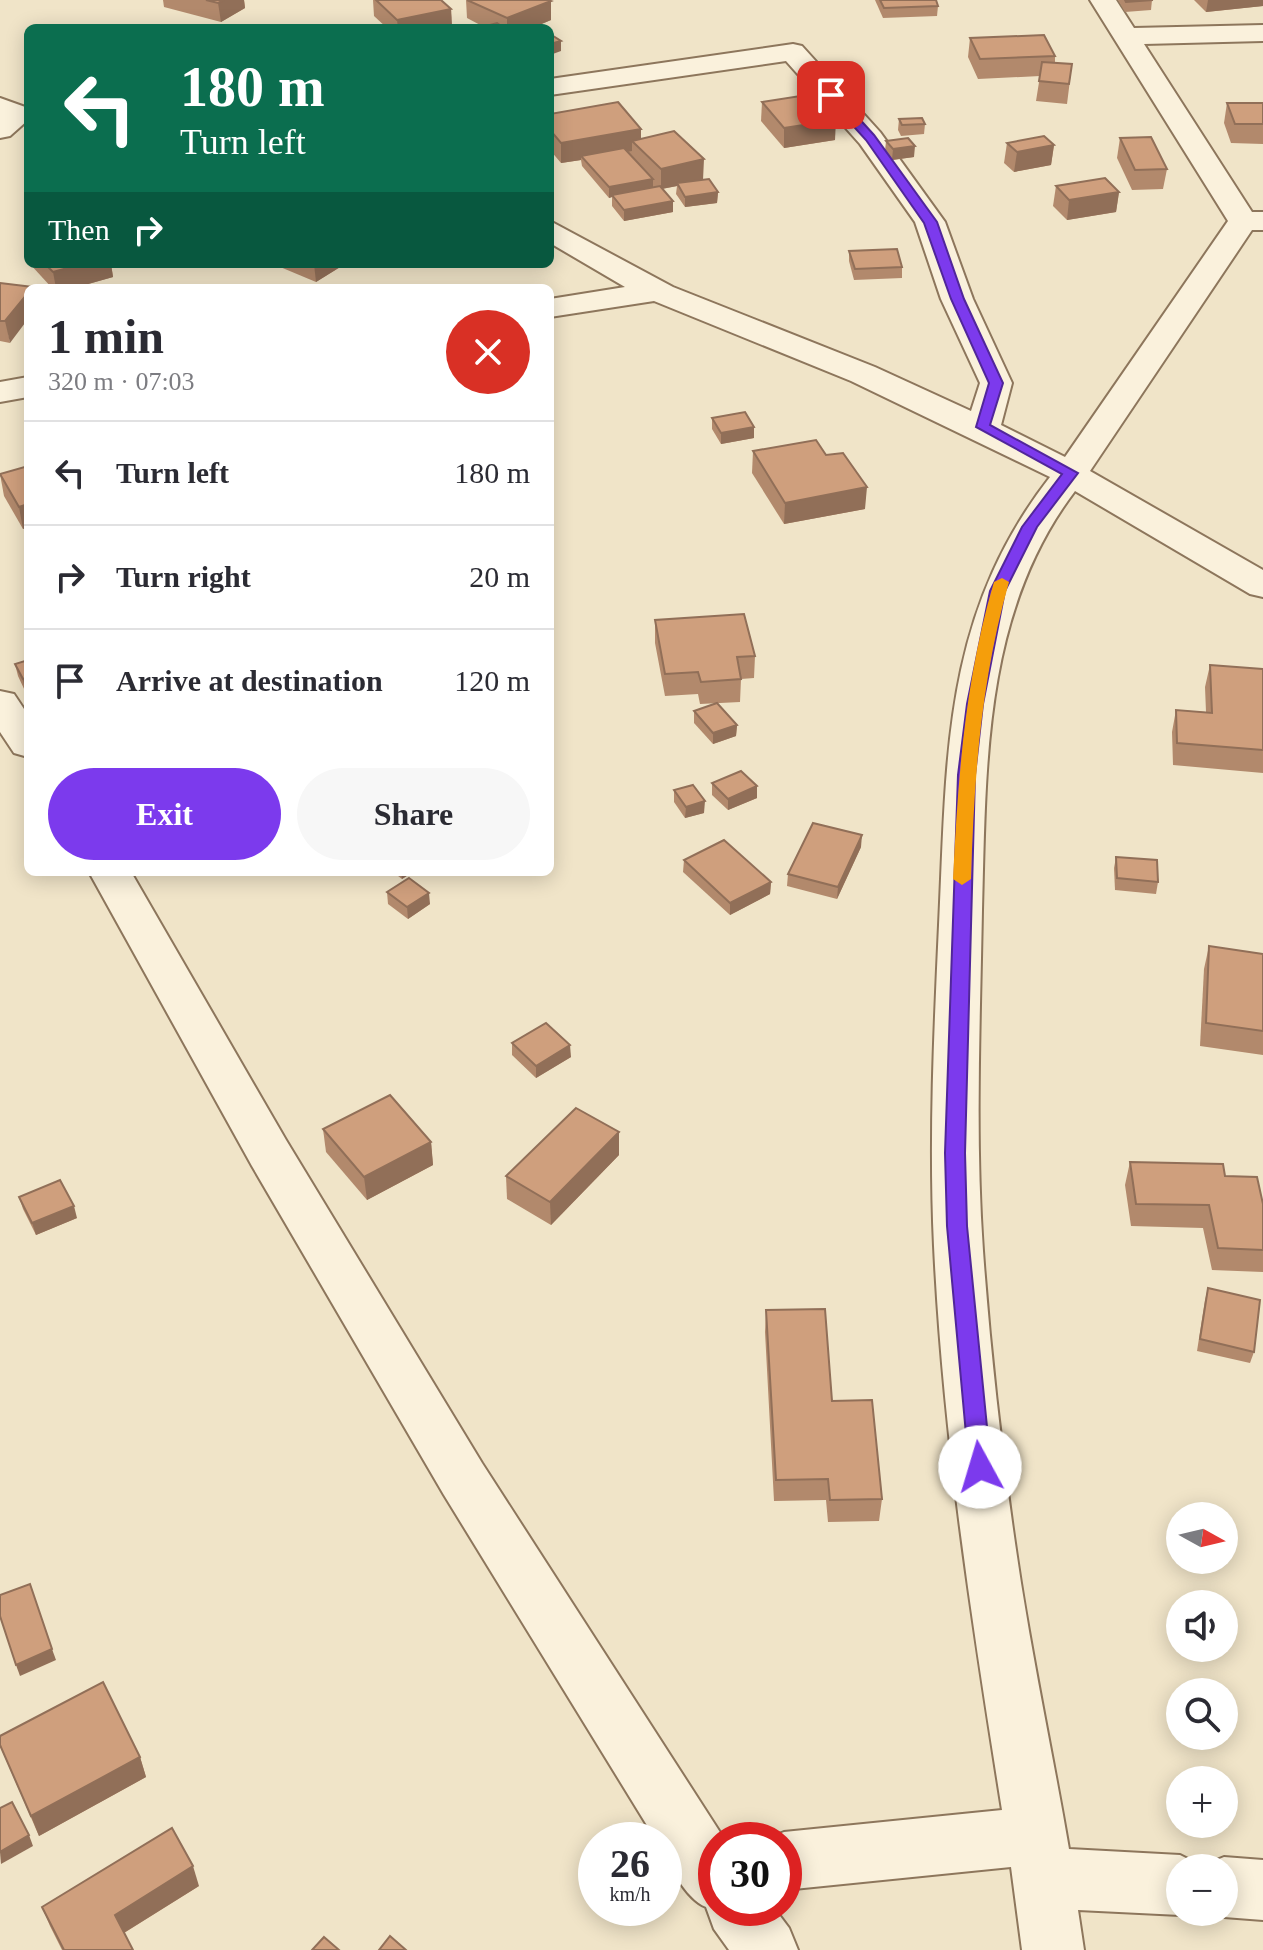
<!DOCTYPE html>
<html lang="en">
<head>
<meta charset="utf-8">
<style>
	:root { --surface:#fff; --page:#f7f7f7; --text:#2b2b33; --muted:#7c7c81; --line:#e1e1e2; --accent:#7c3aed }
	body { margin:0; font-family:Georgia,serif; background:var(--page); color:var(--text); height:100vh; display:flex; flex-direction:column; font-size:30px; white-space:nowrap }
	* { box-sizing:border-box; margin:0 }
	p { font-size:26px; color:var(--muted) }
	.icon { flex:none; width:44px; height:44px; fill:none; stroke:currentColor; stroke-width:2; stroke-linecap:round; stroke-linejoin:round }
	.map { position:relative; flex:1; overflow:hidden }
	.sheet { position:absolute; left:24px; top:284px; width:530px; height:592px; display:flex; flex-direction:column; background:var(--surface); border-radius:12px; box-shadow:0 4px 20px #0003 }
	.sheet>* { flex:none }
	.hud { position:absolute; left:24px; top:24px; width:530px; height:244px; border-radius:12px; box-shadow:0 4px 20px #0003; background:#0b6e4f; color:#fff; overflow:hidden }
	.needle { width:52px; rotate:98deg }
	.tools { position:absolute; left:1166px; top:1502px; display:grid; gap:16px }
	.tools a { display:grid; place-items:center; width:72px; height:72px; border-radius:50%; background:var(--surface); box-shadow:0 4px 20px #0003; font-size:40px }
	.speed { position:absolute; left:578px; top:1822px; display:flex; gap:16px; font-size:40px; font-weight:700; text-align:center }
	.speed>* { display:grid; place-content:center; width:104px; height:104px; border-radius:50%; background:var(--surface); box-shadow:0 4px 20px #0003; line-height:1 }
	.speed small { font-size:20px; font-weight:400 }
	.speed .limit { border:12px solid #d22; background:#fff; color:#111 }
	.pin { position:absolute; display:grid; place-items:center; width:68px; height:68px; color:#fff; margin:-34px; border-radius:16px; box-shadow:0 4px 12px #0006 }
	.me { position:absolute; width:88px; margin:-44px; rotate:354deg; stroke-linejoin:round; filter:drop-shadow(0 0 6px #0008) }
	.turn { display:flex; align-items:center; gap:28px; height:168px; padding:0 24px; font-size:36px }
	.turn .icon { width:104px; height:104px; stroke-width:2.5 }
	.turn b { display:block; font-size:56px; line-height:68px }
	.then { display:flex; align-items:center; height:76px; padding:0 24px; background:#0003; gap:16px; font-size:30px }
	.round { display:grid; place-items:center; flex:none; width:84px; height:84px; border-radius:42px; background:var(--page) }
	.head { display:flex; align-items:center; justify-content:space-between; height:136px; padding:0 24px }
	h1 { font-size:48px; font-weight:700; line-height:60px }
	.cta { display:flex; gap:16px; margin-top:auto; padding:16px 24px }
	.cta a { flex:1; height:92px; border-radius:48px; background:var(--accent); color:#fff; font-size:32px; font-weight:700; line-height:92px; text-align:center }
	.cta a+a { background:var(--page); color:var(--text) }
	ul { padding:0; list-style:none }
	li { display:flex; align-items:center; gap:24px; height:104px; padding:0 24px; border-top:2px solid var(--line) }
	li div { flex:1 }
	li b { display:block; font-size:30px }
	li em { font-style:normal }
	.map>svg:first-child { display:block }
</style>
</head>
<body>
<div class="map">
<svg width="1263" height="1950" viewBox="0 0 1263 1950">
	<rect width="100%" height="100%" fill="#f0e4c8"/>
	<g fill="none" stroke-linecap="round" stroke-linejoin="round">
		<g stroke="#8d765c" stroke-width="4">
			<g id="minor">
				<path d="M1090,0H1116L1134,28L1263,25V41L1144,44L1252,212H1263V230H1252L1090,471L1263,570V597L1250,594L1075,491C983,612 986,765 982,910C980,1024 975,1137 983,1251C991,1362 1004,1473 1021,1583C1035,1672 1054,1761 1069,1849L1180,1855L1202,1866L1224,1857L1263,1860V1920L1224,1917L1212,1912H1224V1868H1180V1912H1187L1180,1915L1078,1910L1084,1950H1022L1011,1867L784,1890V1840H763L784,1832L1002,1810C972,1622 943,1436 934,1246C929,1139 934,1032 939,925C947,758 942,616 1050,477L851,381L654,301L550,317V299L625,287L550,243V221L673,287L875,367L971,411L980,383L941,299L915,222L860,144L786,61L550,95V79L793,44L802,46L880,132L945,222L973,299L1012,383L1001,425L1065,457L1228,221Z"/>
				<path d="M0,98L28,108V120L10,136L0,138Z"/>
				<path d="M28,377V397L0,402V382Z"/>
				<path d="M0,691L14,694L28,715V757L14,753L0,732Z"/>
				<path d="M89,872H131L286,1140L482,1463L725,1840H716V1908H774L789,1928L798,1950H729L714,1929L706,1907C686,1899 664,1861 664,1840H656L444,1495L252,1166Z"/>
			</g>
		</g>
		<use href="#minor" fill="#faf1dc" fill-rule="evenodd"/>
	</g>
	<g fill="#b2896c">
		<path d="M163,0H244L245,8L221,22L164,7Z"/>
		<path d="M373,0H441L451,9L452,28H387L374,16Z"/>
		<path d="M466,0L551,20L532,28H479L484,27L467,18Z"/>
		<path d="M875,0H936L938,6L937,16L883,18Z"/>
		<path d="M1118,0H1152L1151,10L1125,12Z"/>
		<path d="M1194,0H1263V6L1206,12Z"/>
		<path d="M970,38L1055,56V63L1072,64L1067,104L1036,101L1040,76L978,79L968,57Z"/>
		<path d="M762,102L835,140L784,148L761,121Z"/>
		<path d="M1227,103H1263V144L1231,143L1224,123Z"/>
		<path d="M550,114L641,129V139L703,179L718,192L717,203L685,207L676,194L677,186L662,189L673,212L624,221L612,206V197L609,198L582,166L581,160L561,163L550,150Z"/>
		<path d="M899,119L925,124L924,134L901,136L898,130Z"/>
		<path d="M1120,138L1167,169L1163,189L1132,190L1117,158Z"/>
		<path d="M886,141L914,157L892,160L885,151Z"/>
		<path d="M1007,143L1054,145L1051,165L1014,172L1004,163Z"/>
		<path d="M1056,186L1119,192L1116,212L1067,220L1053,206Z"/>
		<path d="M28,241V261L24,242Z"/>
		<path d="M849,251L902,267V278L854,280L849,261Z"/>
		<path d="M30,264H111L113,277L74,288H52Z"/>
		<path d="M273,264H345L316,282Z"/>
		<path d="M0,283L10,343L0,341Z"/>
		<path d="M712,418L754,427V438L721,444L712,429Z"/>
		<path d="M753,451L826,455L865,509L784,524L752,473Z"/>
		<path d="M28,466L23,529L4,496L0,474Z"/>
		<path d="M655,620L755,656L754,678L741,679L740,702L700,704L698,694L665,696L655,643Z"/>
		<path d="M28,660V690L25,691L18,676L15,664Z"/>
		<path d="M1210,665L1263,669V773L1173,765L1172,732L1176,710L1206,712L1205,687Z"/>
		<path d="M694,711L737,725L736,736L713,744L694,723Z"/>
		<path d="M712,783L757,786V798L728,810L712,795Z"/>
		<path d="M674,790L704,813L685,818L674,802Z"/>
		<path d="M861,847L837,899L787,886L788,874Z"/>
		<path d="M1116,857L1158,882L1156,894L1115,890L1114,868Z"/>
		<path d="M684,860L771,882L770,894L730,915L683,872Z"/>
		<path d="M393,872H413L402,879Z"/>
		<path d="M387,892L430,904L408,919L388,904Z"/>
		<path d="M1209,946L1263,954V1055L1200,1046L1204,969Z"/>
		<path d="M512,1043L571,1057L536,1078L512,1055Z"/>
		<path d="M323,1129L431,1142L433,1165L367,1200L326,1152Z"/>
		<path d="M619,1132V1155L551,1225L507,1199L506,1176Z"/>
		<path d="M1130,1162L1225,1176L1263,1204V1272L1212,1270L1203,1228L1131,1226L1125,1185Z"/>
		<path d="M19,1197L77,1218L36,1235L23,1209Z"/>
		<path d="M1208,1288L1254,1352L1250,1363L1197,1351L1205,1300Z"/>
		<path d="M766,1310L832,1401L882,1499L879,1521L828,1522L826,1500L774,1501L765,1332Z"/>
		<path d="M0,1746L140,1757L146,1777L39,1836Z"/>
		<path d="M199,1886L124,1933L133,1950H62L50,1926L42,1907Z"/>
	</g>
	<g fill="#916f58">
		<path d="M224,0H244L245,8L221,22L218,3Z"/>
		<path d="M1208,0H1263V6L1206,12Z"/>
		<path d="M551,1V20L532,28H507V18Z"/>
		<path d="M451,9L452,28H398L397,20Z"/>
		<path d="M561,41V51L550,55V44Z"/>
		<path d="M836,120L835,140L784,148V128Z"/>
		<path d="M641,129V149L632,141V151L584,159L581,156V160L561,163V143Z"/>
		<path d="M1054,145L1051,165L1014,172L1017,152Z"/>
		<path d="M915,146L914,157L892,160L893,149Z"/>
		<path d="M704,159L703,180L677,183V186L661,189V169Z"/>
		<path d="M653,179V189L612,195V197L609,198V187Z"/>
		<path d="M718,192L717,203L685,207V197Z"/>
		<path d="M1119,192L1116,212L1067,220L1069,200Z"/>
		<path d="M673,201V212L624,221V210Z"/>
		<path d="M82,264H111L113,277L74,288H56L53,272Z"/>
		<path d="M314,264H345L316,282Z"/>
		<path d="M28,293V319L10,343L5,321Z"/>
		<path d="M754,427V438L721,444V433Z"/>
		<path d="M867,487L865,509L784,524L785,503Z"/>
		<path d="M28,504V528L23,529L19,507Z"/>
		<path d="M28,678V690L25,691L23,679Z"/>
		<path d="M737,725L736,736L713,744V733Z"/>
		<path d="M757,786V798L728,810V799Z"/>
		<path d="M705,801L704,813L685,818L686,807Z"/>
		<path d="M862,835L861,847L837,899L838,887Z"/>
		<path d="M401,872H413L402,879Z"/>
		<path d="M771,882L770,894L730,915V903Z"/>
		<path d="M429,893L430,904L408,919L407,907Z"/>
		<path d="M570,1045L571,1057L536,1078V1066Z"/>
		<path d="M619,1132V1155L551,1225L550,1202Z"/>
		<path d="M431,1142L433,1165L367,1200L364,1177Z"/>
		<path d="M74,1206L77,1218L36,1235L32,1223Z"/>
		<path d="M52,1649L56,1660L20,1676L16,1665Z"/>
		<path d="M140,1757L146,1777L39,1836L31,1816Z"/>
		<path d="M29,1835L33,1846L1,1864L0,1852Z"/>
		<path d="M193,1866L199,1886L122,1934L115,1915Z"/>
	</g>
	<g fill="#cf9f7d" stroke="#916f58" stroke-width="2">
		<path d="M206,0H224L218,3Z"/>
		<path d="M376,0H441L451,9L397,20Z"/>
		<path d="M467,0H548L551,1L507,18Z"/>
		<path d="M880,0H936L938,6L884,8Z"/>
		<path d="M1125,0H1153L1126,2Z"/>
		<path d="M497,23L504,28H479Z"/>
		<path d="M550,34L561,41L550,44Z"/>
		<path d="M1044,35L1055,56L980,59L970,38Z"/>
		<path d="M1042,62L1072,64L1069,84L1039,81Z"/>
		<path d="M813,94L836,120L784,128L762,102Z"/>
		<path d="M618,102L641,129L561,143L550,130V114Z"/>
		<path d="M1227,103H1263V124H1235Z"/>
		<path d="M922,118L925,124L902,125L899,119Z"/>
		<path d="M674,131L704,159L661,169L632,141Z"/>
		<path d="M1044,136L1054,145L1017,152L1007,143Z"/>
		<path d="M1151,137L1167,169L1135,170L1120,138Z"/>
		<path d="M908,138L915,146L893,149L886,141Z"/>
		<path d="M624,148L653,179L609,187L581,156Z"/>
		<path d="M1105,178L1119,192L1069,200L1056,186Z"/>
		<path d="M709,179L718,192L685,197L677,183Z"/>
		<path d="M660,186L673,201L624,210L612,195Z"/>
		<path d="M897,249L902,267L855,269L849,251Z"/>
		<path d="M45,264H82L53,272Z"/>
		<path d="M0,283L33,287L28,288V293L5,321H0Z"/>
		<path d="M745,412L754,427L721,433L712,418Z"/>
		<path d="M816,440L826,455L843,453L867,487L785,503L753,451Z"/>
		<path d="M28,466V504L19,507L0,474Z"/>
		<path d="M744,614L755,656L737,657L741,679L701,682L698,672L665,674L655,620Z"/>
		<path d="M28,660V678L23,679L15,664Z"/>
		<path d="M1210,665L1263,669V750L1177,743L1176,710L1212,713Z"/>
		<path d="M717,703L737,725L713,733L694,711Z"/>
		<path d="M741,771L757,786L728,799L712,783Z"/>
		<path d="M693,785L705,801L686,807L674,790Z"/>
		<path d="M813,823L862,835L838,887L788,874Z"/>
		<path d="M724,840L771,882L730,903L684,860Z"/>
		<path d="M1116,857L1157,860L1158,882L1117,878Z"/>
		<path d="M409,878L429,893L407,907L387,892Z"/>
		<path d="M1209,946L1263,954V1031L1206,1023Z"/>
		<path d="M546,1023L570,1045L536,1066L512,1043Z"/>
		<path d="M390,1095L431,1142L364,1177L323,1129Z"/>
		<path d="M576,1108L619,1132L550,1202L506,1176Z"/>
		<path d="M1130,1162L1223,1164L1225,1176L1257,1177L1263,1204V1250L1218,1248L1209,1205L1136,1204Z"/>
		<path d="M60,1180L74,1206L32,1223L19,1197Z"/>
		<path d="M1208,1288L1260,1300L1254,1352L1200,1339Z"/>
		<path d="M825,1309L832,1401L872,1400L882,1499L830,1500L828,1479L776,1480L766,1310Z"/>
		<path d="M30,1584L52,1649L16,1665L0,1616V1595Z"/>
		<path d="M103,1682L140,1757L31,1816L0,1745V1736Z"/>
		<path d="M12,1802L29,1835L0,1852V1808Z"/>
		<path d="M172,1828L193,1866L115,1915L133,1950H64L42,1907Z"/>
		<path d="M390,1936L406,1950H379Z"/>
		<path d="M324,1937L339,1950H312Z"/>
	</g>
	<path fill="#7c3aed" stroke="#51269a" stroke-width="2" d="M827,92H835L874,135L937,222L964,299L1003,383L990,425L1078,473L1037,527L1005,591L983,704L975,775L965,1153L967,1226L991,1467L988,1474H972L969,1467L947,1226L945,1153L958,775L967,704L990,591L1022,527L1062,474L976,427L989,383L951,299L924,223L866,140L827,97Z"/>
	<path fill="#f59e0b" d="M1002,578L1009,582C981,680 974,778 971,879L962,885L953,879C958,778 965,679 994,582Z"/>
</svg>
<div class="tools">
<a><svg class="needle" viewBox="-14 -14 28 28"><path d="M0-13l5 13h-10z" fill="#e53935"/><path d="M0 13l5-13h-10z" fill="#7c7c81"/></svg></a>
<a><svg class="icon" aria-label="sound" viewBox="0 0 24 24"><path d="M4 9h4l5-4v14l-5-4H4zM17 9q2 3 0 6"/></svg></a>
<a><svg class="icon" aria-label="search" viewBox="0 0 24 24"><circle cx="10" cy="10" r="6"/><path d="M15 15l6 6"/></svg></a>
<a>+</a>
<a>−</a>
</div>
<div class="speed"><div>26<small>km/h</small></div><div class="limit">30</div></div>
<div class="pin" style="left:831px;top:95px;background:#d93025"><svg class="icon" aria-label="arrive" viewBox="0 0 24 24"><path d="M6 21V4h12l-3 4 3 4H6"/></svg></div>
<svg class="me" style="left:980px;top:1467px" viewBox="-20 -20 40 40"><circle r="19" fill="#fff"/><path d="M0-13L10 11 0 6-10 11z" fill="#7c3aed"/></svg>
<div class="hud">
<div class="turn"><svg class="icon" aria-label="left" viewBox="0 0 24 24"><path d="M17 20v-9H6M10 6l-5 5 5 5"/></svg><div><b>180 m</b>Turn left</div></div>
<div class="then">Then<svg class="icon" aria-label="right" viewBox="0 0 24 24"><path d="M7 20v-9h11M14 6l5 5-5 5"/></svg></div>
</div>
<section class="sheet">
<div class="head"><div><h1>1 min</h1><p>320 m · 07:03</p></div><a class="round" style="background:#d93025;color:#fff"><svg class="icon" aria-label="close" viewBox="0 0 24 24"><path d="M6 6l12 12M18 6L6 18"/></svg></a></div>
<ul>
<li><svg class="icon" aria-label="left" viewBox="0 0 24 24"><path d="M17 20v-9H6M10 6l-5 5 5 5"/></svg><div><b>Turn left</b></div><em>180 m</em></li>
<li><svg class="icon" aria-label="right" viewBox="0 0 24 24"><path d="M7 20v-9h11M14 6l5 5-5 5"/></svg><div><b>Turn right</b></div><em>20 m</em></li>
<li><svg class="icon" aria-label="arrive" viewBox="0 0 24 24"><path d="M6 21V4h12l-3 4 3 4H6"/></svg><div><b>Arrive at destination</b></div><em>120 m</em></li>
</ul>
<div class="cta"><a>Exit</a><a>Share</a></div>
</section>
</div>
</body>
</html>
